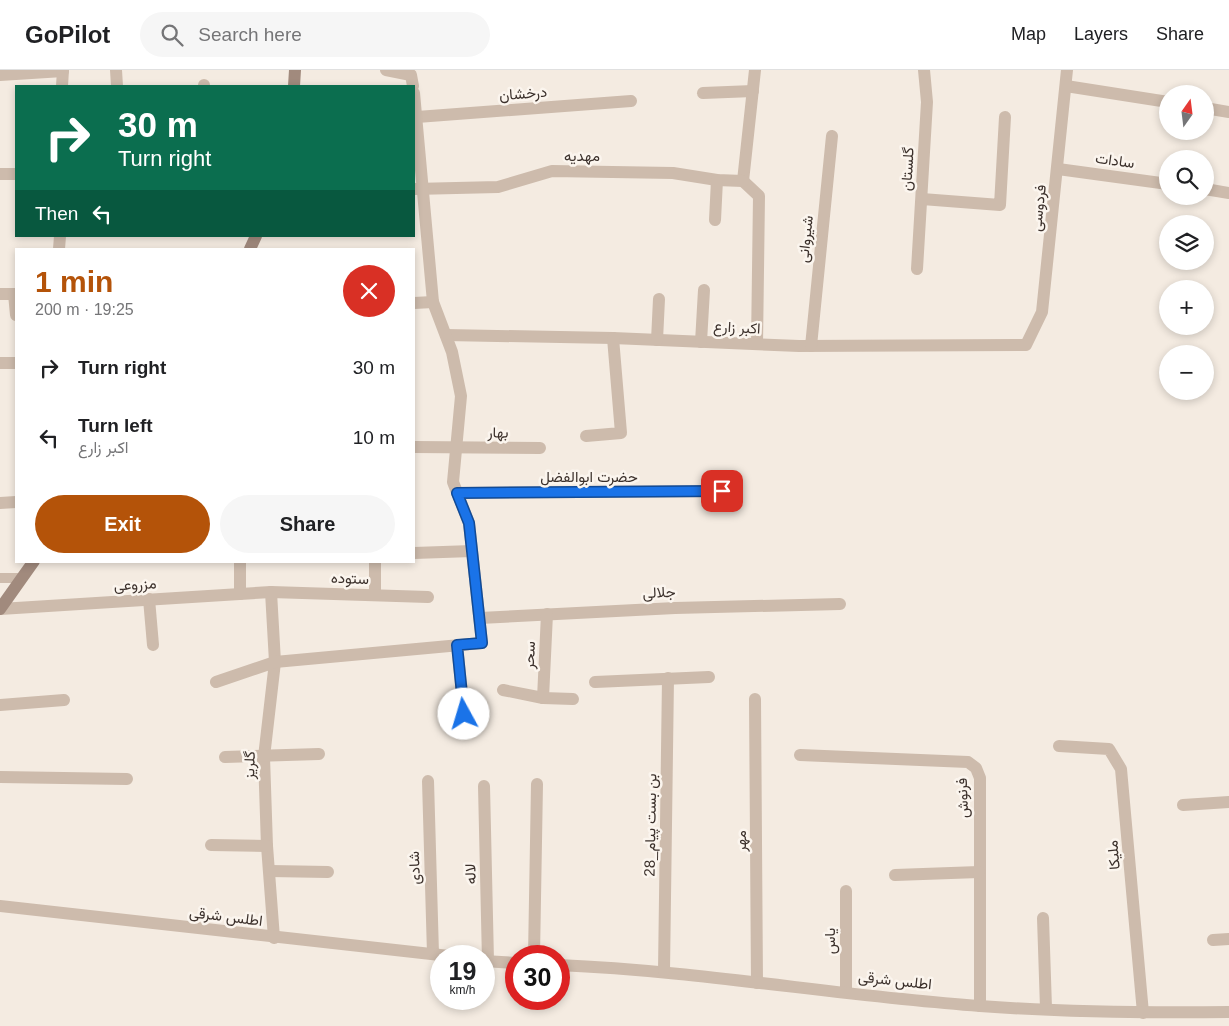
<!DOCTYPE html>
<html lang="en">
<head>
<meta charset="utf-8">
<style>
	:root { --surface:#fff; --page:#f6f6f6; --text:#202124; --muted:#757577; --line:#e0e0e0; --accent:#b45309 }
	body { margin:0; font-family:Arial,Vazirmatn,sans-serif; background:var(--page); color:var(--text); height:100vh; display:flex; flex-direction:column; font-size:19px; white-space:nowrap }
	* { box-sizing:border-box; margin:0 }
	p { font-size:16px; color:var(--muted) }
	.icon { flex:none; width:28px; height:28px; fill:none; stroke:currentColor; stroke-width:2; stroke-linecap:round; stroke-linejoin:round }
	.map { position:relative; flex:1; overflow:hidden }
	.side { position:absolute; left:15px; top:178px; width:400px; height:315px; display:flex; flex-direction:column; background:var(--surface); border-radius:0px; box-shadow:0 2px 8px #0003 }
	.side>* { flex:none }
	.top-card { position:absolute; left:15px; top:15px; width:400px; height:152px; border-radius:0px; box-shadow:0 2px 8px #0003; background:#0b6e4f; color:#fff; overflow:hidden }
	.needle { width:32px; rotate:14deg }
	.buttons { position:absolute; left:1159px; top:15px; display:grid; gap:10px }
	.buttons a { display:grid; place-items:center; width:55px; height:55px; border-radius:50%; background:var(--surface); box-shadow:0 2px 8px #0003; font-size:25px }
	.speed { position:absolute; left:430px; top:875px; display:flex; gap:10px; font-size:25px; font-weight:700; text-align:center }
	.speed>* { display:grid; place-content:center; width:65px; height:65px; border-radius:50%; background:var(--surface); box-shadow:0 2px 8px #0003; line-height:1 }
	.speed small { font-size:12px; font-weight:400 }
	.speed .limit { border:8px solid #d22; background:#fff; color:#111 }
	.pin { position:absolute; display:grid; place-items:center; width:42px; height:42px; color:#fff; margin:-21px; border-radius:10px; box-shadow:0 2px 8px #0006 }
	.me { position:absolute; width:55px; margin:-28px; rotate:354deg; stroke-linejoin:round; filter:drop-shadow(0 0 4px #0008) }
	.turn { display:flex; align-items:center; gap:18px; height:105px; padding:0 20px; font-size:22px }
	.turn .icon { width:65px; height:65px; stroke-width:2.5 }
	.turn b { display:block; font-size:35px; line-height:42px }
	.then { display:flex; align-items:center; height:48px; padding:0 20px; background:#0003; gap:10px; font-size:19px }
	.round { display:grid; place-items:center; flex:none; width:52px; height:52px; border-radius:26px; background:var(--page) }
	.headline { display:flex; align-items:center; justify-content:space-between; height:85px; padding:0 20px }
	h1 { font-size:30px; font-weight:600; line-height:38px; color:var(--accent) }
	.action { display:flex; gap:10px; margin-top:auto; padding:10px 20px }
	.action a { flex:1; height:58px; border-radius:30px; background:var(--accent); color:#fff; font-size:20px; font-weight:600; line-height:58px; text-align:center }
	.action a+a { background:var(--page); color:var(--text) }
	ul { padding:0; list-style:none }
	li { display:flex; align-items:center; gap:15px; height:70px; padding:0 20px }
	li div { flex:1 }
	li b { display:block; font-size:19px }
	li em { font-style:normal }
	header { display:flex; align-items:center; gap:30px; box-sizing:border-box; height:70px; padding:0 25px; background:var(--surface); border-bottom:1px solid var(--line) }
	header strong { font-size:24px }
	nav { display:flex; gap:28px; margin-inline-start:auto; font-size:18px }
	.search { width:350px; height:45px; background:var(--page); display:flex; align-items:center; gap:12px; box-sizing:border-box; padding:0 18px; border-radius:28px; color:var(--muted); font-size:19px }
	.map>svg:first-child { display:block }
</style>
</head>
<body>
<header>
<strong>GoPilot</strong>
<div class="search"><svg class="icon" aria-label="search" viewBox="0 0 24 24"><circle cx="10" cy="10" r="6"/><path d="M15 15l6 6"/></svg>Search here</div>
<nav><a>Map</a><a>Layers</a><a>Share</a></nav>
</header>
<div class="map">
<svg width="1229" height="956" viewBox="0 0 1229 956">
	<rect width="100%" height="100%" fill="#f4ebe1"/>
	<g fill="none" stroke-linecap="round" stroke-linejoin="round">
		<path stroke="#cdbbac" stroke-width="10" d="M0,508H22"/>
		<g stroke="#cdbbac" stroke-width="12">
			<path d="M116,0L117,16"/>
			<path d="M386,0L411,5L413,16"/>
			<path d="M0,5L63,1"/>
			<path d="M62,16L63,0"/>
			<path d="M204,16V15"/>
			<path d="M1066,16L1168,32"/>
			<path d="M703,23L753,21"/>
			<path d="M1205,38L1229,42"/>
			<path d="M417,47L631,31"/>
			<path d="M1058,99L1168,114"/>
			<path d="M0,104H16"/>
			<path d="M743,111L759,126L757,274"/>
			<path d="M743,111L755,0"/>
			<path d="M414,119L498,117L552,101L673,103L717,110L743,111"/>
			<path d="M1205,119L1229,123"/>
			<path d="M922,129L1000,135L1005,47"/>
			<path d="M715,150L717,110"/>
			<path d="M59,179L60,166"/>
			<path d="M917,199L927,32L924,0"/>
			<path d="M0,224H16"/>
			<path d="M14,224L16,245"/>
			<path d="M414,233L433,232"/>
			<path d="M446,265L613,268L799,276L1026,275L1042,242L1067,0"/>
			<path d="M657,270L659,229"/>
			<path d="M701,272L704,220"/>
			<path d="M811,276L832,66"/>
			<path d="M0,293H16"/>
			<path d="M586,366L621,363L613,268"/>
			<path d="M414,377L540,378"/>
			<path d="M457,423L722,421"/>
			<path d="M0,433L16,432"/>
			<path d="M414,483L472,481"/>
			<path d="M240,491V524"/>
			<path d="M375,493V525"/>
			<path d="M271,522L275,592L264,687L267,776L274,868"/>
			<path d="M149,529L153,575"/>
			<path d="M0,539L271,522L428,527"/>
			<path d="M480,548L675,538L840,534"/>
			<path d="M457,575L464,643"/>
			<path d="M216,612L275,592L482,573L469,453L453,412L461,326L452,282L433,232L414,23"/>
			<path d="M595,612L709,607"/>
			<path d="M503,620L543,628L573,629"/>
			<path d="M543,628L547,544"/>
			<path d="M755,629L757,913"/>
			<path d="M0,635L64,630"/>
			<path d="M1059,676L1109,679L1121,699L1143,943"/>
			<path d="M800,685L968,692L976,698L980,708V936"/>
			<path d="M225,687L319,684"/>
			<path d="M0,707L127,709"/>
			<path d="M428,711L433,884"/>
			<path d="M484,716L488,891"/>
			<path d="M1183,735L1229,732"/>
			<path d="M211,775L267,776"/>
			<path d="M270,801L328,802"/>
			<path d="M895,805L979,802"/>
			<path d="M846,821V921"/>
			<path d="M0,836L449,886"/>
			<path d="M1043,848L1046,938"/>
			<path d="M1213,870L1229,869"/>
			<path d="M534,886L537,714"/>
			<path d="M484,891L516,893"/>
			<path d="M559,895C700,901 839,926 980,936C1063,942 1146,943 1229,942"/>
			<path d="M664,901L668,608"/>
		</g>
		<g stroke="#a18a7d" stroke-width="12">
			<path d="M294,16L295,0"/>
			<path d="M250,179L256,166"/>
			<path d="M0,539L34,491"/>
		</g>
	</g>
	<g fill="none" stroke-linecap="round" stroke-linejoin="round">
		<g stroke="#114b97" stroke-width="12">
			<path id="route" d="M464,644L457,575L482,573L469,453L457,423L722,421"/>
		</g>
		<use href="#route" stroke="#1a73e8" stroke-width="9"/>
	</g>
	<g text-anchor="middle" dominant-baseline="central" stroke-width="5" stroke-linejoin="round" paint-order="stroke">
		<g font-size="15" fill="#3b302b" stroke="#fbf5ee">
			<text transform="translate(523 23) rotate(-4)">درخشان</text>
			<text x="582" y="85">مهدیه</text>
			<text transform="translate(1115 90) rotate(8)">سادات</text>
			<text transform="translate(907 99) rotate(-87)">گلستان</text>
			<text transform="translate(1038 138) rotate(-84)">فردوسی</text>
			<text transform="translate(805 169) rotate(-84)">شیروانی</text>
			<text transform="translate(737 257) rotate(3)">اکبر زارع</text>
			<text transform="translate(498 362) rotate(1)">بهار</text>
			<text x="589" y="406">حضرت ابوالفضل</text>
			<text transform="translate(350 508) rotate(2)">ستوده</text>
			<text transform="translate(135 514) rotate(-3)">مزروعی</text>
			<text transform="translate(659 522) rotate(-3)">جلالی</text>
			<text transform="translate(529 585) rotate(-87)">سحر</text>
			<text transform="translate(249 695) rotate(-89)">گلریز</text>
			<text transform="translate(962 728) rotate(-92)">فرنوش</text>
			<text transform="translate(650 755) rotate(-89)">بن بست پیام_28</text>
			<text transform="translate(740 771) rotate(-90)">مهر</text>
			<text transform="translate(1113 785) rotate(-95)">ملیکا</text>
			<text transform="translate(414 798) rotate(-92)">شادی</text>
			<text transform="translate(470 804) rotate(-91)">لاله</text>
			<text transform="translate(226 846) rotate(7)">اطلس شرقی</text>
			<text transform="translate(829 871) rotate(-90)">یاس</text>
			<text transform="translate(895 910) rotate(6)">اطلس شرقی</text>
		</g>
	</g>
</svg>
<div class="buttons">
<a><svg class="needle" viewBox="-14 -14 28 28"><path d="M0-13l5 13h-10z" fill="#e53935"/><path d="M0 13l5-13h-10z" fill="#757577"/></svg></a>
<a><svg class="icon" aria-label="search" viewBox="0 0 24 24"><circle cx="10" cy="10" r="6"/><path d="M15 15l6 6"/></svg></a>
<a><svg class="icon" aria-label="layers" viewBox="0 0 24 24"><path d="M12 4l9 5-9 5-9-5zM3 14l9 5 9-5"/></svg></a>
<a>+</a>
<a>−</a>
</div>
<div class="speed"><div>19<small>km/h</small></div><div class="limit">30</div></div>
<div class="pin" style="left:722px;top:421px;background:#d93025"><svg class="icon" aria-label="arrive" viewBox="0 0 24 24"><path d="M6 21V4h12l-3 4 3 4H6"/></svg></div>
<svg class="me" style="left:464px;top:644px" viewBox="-20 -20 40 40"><circle r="19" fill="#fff"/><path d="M0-13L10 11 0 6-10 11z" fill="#1a73e8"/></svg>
<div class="top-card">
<div class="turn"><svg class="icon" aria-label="right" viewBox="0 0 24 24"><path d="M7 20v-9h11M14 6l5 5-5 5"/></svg><div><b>30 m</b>Turn right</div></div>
<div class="then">Then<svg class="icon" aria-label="left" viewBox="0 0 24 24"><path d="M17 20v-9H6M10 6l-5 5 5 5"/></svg></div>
</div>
<section class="side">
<div class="headline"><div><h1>1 min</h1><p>200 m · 19:25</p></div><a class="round" style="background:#d93025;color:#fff"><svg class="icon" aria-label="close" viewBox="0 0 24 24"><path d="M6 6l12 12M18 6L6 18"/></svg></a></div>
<ul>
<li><svg class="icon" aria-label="right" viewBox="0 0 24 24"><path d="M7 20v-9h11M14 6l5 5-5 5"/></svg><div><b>Turn right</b></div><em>30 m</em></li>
<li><svg class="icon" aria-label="left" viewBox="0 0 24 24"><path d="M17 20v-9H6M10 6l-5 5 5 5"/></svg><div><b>Turn left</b><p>اکبر زارع</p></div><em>10 m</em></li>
</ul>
<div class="action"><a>Exit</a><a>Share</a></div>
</section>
</div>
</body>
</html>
